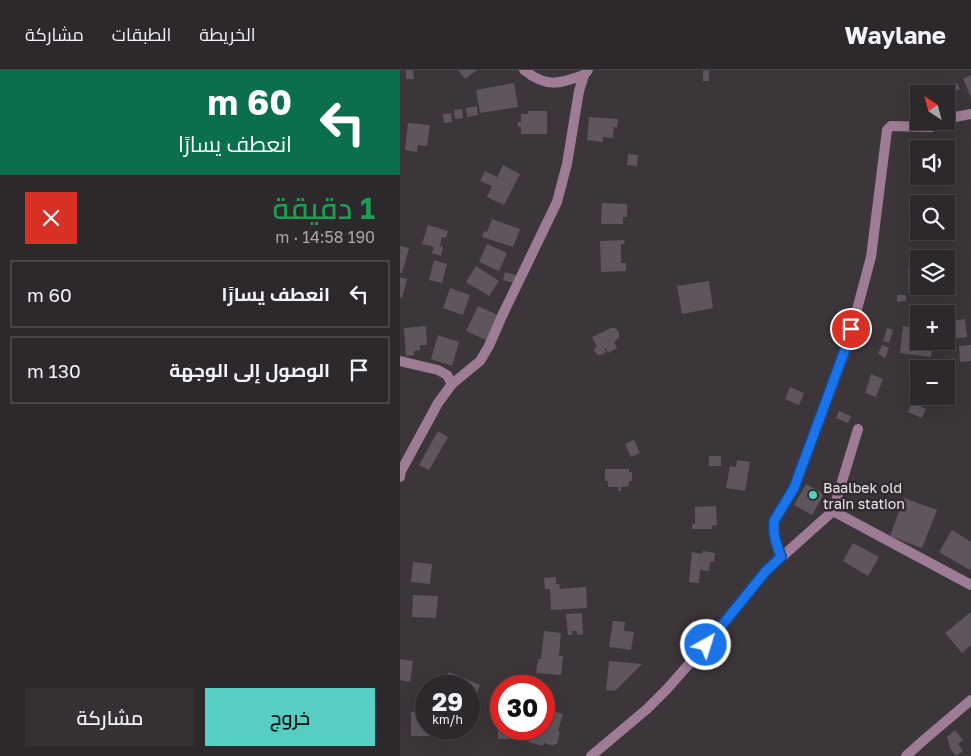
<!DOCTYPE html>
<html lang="ar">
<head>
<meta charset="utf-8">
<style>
	:root { --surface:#2d282c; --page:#353034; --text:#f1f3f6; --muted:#a7a6a9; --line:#484448; --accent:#57cec2 }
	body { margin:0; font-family:"Golos Text",Cairo,sans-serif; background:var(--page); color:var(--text); direction:rtl; height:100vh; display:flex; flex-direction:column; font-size:19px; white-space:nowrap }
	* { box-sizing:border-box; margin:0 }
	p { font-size:16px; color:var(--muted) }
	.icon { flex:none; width:28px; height:28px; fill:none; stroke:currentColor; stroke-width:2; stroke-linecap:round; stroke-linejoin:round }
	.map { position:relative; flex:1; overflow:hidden; direction:ltr }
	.side { display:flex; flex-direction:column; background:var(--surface); width:400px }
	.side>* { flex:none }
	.guide { background:#0b6e4f; color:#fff; overflow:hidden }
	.needle { width:32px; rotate:324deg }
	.fabs { position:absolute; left:510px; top:15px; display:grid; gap:10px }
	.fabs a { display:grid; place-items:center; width:45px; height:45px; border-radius:0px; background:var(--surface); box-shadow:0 5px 20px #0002,0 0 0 1px var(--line); font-size:25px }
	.speed { position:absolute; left:15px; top:605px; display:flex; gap:10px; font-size:25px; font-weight:700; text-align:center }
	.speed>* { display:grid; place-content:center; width:65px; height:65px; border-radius:50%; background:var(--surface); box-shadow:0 5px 20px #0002,0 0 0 1px var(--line); line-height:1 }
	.speed small { font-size:12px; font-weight:400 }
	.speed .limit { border:8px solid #d22; background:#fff; color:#111 }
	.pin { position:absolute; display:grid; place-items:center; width:42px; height:42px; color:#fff; margin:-21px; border:2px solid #fff; border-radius:50%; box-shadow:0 1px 5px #0007 }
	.me { position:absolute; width:55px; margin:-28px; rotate:39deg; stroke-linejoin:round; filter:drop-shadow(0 0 4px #0008) }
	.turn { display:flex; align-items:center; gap:18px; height:105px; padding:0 25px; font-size:22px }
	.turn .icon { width:65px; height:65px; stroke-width:2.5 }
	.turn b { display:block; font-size:35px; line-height:42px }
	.round { display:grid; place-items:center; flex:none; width:52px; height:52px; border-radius:0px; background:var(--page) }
	.headline { display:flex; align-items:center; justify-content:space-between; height:85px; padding:0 25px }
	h1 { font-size:30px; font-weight:600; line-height:38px; color:#1e9e55 }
	.cta { display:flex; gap:10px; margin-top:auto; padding:10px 25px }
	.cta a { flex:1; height:58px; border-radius:0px; background:var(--accent); color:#111; font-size:20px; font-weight:600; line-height:58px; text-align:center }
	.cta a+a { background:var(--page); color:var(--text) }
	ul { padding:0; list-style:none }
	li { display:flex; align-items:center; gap:15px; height:68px; margin:0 10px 8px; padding:0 15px; border:2px solid var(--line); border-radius:0px }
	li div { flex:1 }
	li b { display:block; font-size:19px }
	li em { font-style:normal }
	header { display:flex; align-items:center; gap:30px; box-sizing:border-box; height:70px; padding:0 25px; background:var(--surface); border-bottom:1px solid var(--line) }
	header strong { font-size:24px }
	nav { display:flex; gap:28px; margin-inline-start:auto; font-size:18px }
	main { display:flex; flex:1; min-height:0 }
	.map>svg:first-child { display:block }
</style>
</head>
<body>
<header>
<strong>Waylane</strong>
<nav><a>الخريطة</a><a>الطبقات</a><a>مشاركة</a></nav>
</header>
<main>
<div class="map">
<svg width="571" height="686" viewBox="0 0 571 686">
	<rect width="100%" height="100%" fill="#3c353a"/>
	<g fill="#5e565c">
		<path d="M6,0H13L14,9H6Z"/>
		<path d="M58,0H77L65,9Z"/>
		<path d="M309,0V11H303V1Z"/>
		<path d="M571,5V27L563,9Z"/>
		<path d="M114,13L118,37L80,43L76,20Z"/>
		<path d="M557,13L560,19L553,22L550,16Z"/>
		<path d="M77,36L78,45L67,47L66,38Z"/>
		<path d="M62,39L63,48L55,49L54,40Z"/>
		<path d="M128,41H147V64H121V57H118V52H121V44H128Z"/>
		<path d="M51,43L52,52L44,53L43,44Z"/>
		<path d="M189,47L218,49L217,58L214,57L213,68L203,67V72L187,70Z"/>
		<path d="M8,53L30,55L27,76L18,75L17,82L5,80Z"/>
		<path d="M228,84L238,85L237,96L227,95Z"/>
		<path d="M103,95L120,104L104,135L87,127L92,116L80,111L85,101L97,107Z"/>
		<path d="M202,133L227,134V147H223V154H201Z"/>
		<path d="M92,149L120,159L113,177L82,167L84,161L87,162Z"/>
		<path d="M28,155L48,161L46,168L42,167L40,176L43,177L41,186L32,183L34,177L22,174Z"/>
		<path d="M224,170L225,174H221V193H226V201L201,202L200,171Z"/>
		<path d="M87,174L107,183L99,201L79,192Z"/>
		<path d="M0,176L9,178L2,203H0Z"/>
		<path d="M34,190L47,194L42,213L29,210Z"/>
		<path d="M76,196L99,211L89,226L66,212Z"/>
		<path d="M508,198H519V216H532L533,225L509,226Z"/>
		<path d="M105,202L119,206L117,214L103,210Z"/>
		<path d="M0,207L7,209L2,228L0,227Z"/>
		<path d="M309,211L313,238L282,244L277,216Z"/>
		<path d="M50,218L70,225L63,245L43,238Z"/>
		<path d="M497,225H506V231L497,232Z"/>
		<path d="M78,236L100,246L88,271L66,261Z"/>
		<path d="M565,249L567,267L549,269L550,273L545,274L546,263H549L548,251Z"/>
		<path d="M26,256L27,275H20V280L14,281V285L6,286L4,258Z"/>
		<path d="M503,256L516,258L515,261L519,262V271H533L531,287L500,283Z"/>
		<path d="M211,258H215L219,262V268L214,272L217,278L208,283L206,278H204L206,281L204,284L198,285L194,281V279L197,277L192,267Z"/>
		<path d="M487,258L493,260L489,273L483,271Z"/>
		<path d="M38,265L59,272L52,296L31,289Z"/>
		<path d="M482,275L489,278L485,288L478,284Z"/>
		<path d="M571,275V291L560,292L559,276Z"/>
		<path d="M471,304L483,309L476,327L465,323Z"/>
		<path d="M390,317L404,323L399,335L385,329Z"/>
		<path d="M512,333L526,339L522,348L508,342Z"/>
		<path d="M439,341L451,346L448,353L436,348Z"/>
		<path d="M38,361L48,367L29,400L19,395Z"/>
		<path d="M234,370L240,383L231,387L225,374Z"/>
		<rect x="309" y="386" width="12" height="10"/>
		<path d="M337,390L350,392L345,421L326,418L330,396L336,397Z"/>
		<path d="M205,399H229V402H232V411H229V416L221,417V421H218V417H208V411H205Z"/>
		<path d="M406,414L424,424L412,445L394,435Z"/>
		<path d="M504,428L537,440L522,478L490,466Z"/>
		<path d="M316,436L317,455L312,456V459H292V454H295V437Z"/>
		<path d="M552,460L571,472V498L570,500L539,482Z"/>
		<path d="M453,473L479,487L468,506L443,491Z"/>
		<path d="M303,481L315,483L314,492H310L309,501L300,500L299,513L289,512L292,482L302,484Z"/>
		<path d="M13,492L32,494L30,514L11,512Z"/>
		<path d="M156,507V514H159L160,519L186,517L187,538L151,540L150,519H145L144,508Z"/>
		<path d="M13,525L38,526L36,548L12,547Z"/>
		<path d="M571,542V575L562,583L545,563Z"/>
		<path d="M182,543L183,564L177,565V561H172V565H168L166,544Z"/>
		<path d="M213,551L225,552L224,561L234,562L231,580L209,577Z"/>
		<path d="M144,561L161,563L159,586H163L161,605L136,603L138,589H141Z"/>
		<path d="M0,589L13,591L10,612L0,610Z"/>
		<path d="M209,591L242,594L215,621L206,620Z"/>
		<path d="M49,602L80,615L72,634L69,632V616H43Z"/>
		<path d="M144,634L154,637L153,641L163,644L158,661L160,662L157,674H154V676L144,673L143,676L129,672L133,659H144Z"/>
		<path d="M11,642H26V659H30V666H11Z"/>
		<path d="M98,644H101V659H121V663H118V669H98Z"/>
		<path d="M555,660L563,670L558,674L563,681L556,686L551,680L547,667Z"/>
	</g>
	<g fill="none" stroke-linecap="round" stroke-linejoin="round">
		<g stroke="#9e7c95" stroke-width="10">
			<path d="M124,0C146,18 159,14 184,5"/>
			<path d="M546,50L555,47L571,44"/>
			<path d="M0,291L38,300L47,305L52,314"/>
			<path d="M0,407L1,401L38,333L52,314L80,291L89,276L102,246L157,132L167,94L179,21L184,5L188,0"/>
			<path d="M433,441L571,515"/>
			<path d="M381,487L375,469L373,461L374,451L394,418L447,277L471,187L487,60L491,56L531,57L544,51"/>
			<path d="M191,686L247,639L267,619L318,561L366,501L433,441L458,359"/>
			<path d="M506,686L525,669L571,630"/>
		</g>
	</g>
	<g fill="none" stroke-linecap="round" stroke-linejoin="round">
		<g stroke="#114b97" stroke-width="12">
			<path id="route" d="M306,575L366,501L381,487L375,469L374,461V451L394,418L446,277L451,259"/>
		</g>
		<use href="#route" stroke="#1a73e8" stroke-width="9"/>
	</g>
	<circle fill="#57cec2" stroke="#322b30" stroke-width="2" cx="413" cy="425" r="5"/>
	<g text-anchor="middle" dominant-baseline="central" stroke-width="5" stroke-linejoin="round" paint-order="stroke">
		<g font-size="14" fill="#ece7eb" stroke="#322b30" text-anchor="start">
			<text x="423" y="417">Baalbek old<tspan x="423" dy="16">train station</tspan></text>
		</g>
	</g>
</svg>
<div class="fabs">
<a><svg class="needle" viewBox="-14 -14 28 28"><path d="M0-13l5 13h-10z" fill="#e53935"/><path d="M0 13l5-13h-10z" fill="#a7a6a9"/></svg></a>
<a><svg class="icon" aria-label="sound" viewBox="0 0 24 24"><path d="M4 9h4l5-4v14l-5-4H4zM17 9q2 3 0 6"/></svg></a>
<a><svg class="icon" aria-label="search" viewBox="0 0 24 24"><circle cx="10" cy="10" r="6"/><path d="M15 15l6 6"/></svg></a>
<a><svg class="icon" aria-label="layers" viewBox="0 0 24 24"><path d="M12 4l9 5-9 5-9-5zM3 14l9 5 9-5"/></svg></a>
<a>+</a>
<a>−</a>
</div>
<div class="speed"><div>29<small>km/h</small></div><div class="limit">30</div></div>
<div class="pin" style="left:451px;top:259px;background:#d93025"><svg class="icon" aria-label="arrive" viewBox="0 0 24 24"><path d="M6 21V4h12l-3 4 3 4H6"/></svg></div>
<svg class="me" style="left:306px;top:575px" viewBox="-20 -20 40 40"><circle r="17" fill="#1a73e8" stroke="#fff" stroke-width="3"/><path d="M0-11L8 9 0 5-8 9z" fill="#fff"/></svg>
</div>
<section class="side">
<div class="guide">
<div class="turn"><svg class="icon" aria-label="left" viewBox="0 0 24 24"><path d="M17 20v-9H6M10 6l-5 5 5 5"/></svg><div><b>60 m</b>انعطف يسارًا</div></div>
</div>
<div class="headline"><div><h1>1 دقيقة</h1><p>190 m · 14:58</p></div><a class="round" style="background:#d93025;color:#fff"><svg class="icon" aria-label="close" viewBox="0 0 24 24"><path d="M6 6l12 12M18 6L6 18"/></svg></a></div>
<ul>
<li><svg class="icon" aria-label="left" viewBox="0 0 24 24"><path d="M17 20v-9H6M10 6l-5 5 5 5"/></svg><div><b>انعطف يسارًا</b></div><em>60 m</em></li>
<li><svg class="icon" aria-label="arrive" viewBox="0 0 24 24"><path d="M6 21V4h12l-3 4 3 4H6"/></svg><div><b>الوصول إلى الوجهة</b></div><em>130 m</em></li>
</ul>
<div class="cta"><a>خروج</a><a>مشاركة</a></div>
</section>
</main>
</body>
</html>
